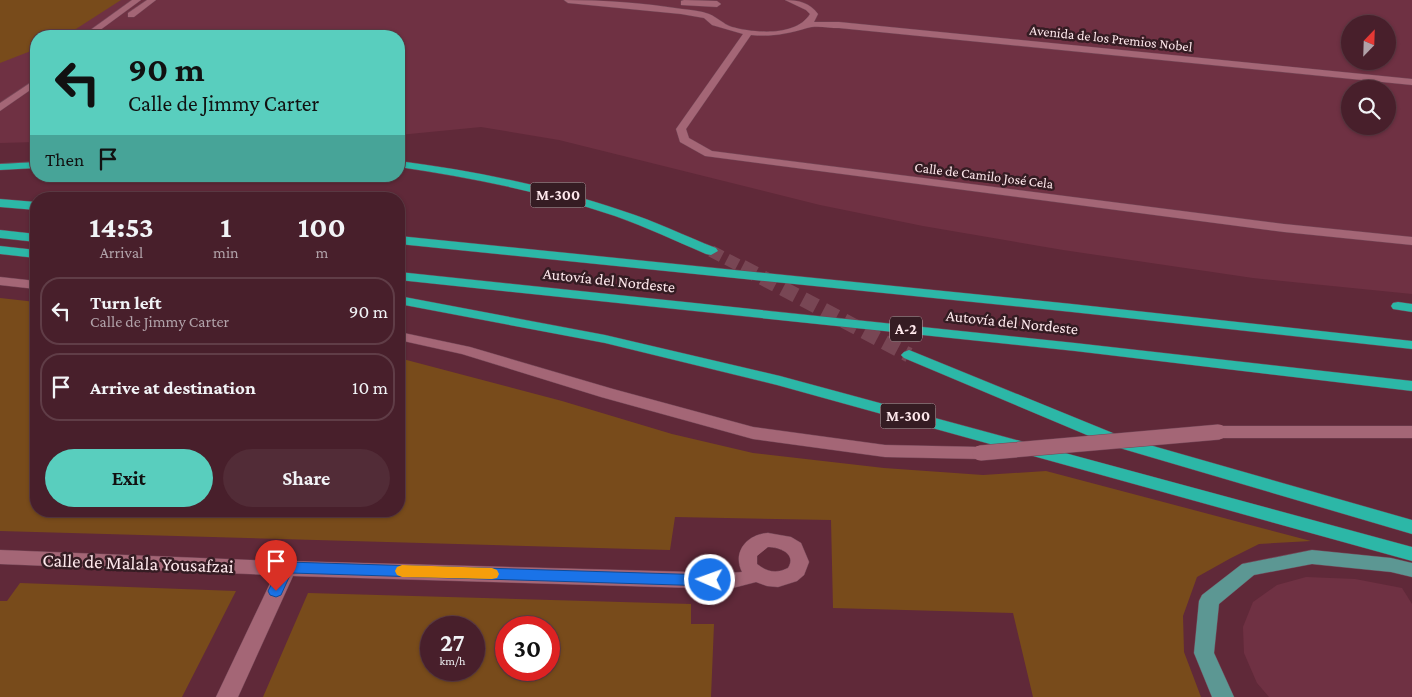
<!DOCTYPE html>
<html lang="en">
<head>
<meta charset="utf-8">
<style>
	:root { --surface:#481f2b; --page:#522c37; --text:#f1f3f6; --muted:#b1a2a9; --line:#603d47; --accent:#59cebe }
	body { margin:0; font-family:"Crimson Pro",serif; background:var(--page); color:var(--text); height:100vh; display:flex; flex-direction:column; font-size:19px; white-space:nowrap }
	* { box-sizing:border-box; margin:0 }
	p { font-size:16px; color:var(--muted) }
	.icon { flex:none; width:28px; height:28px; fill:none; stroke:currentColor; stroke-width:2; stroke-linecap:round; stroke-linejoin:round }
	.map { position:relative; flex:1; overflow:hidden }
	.drawer { position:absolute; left:30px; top:192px; width:375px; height:325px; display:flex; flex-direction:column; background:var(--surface); border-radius:20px; box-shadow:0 1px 4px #0004,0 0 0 1px var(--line) }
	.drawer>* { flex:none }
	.banner { position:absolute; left:30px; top:30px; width:375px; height:152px; border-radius:20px; box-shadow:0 1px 4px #0004,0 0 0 1px var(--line); background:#59cebe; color:#111; overflow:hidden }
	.needle { width:32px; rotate:23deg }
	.buttons { position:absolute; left:1341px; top:15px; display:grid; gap:10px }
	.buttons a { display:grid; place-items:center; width:55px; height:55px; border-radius:50%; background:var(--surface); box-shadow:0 1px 4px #0004,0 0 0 1px var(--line); font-size:25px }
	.speed { position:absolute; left:420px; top:616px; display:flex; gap:10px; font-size:25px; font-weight:700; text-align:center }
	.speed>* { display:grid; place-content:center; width:65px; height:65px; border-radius:50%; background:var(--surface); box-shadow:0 1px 4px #0004,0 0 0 1px var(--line); line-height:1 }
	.speed small { font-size:12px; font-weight:400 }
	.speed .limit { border:8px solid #d22; background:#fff; color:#111 }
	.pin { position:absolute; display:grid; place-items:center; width:42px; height:42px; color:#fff; margin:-51px -21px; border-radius:50% 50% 50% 0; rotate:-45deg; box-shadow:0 0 5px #0007 }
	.pin .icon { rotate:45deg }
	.me { position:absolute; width:55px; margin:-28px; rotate:272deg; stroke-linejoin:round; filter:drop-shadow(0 0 4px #0008) }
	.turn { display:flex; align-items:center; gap:18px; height:105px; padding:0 15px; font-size:22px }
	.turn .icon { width:65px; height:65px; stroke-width:2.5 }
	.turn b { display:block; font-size:35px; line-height:42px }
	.then { display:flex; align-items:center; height:48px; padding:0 15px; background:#0003; gap:10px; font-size:19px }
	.eta { display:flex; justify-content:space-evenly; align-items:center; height:85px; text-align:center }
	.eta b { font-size:30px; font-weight:700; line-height:35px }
	.button { display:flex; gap:10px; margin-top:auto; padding:10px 15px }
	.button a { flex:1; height:58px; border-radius:30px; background:var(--accent); color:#111; font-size:20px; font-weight:700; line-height:58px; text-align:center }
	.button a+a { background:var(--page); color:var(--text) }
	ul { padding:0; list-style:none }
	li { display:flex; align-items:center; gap:15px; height:68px; margin:0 10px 8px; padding:0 5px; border:2px solid var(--line); border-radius:20px }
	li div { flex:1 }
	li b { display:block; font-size:19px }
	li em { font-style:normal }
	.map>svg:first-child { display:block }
</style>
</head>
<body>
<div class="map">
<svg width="1412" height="697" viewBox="0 0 1412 697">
	<rect width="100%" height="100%" fill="#602939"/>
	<g fill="#6f3143" fill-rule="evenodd">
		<path d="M0,0H1412V294L1253,278L1063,250L923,226L820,205L559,140L481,127L399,135V36H36V142L0,143ZM1350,24H1388V61H1350ZM1350,89H1388V126H1350Z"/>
		<path d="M1306,577L1355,579L1402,588L1412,604V697H1269L1257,683L1244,653L1243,627L1253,602L1277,585Z"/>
	</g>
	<g fill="#784b1b" fill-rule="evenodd">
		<path d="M0,0H121L65,36H36V49L0,63Z"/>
		<path d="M0,298L36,302V511H399V358L562,401L672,434L753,453L884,468L983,475L1046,471L1311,541L1259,544L1231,558L1197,577L1183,616L1184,652L1201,697H1033L1013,613L833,608L831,520L675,517L670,550L0,531Z"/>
		<path d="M20,583L236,591L182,697H0V601H7Z"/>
		<path d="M308,593L691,604V624H714L711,697H263ZM431,628H474V670H431ZM506,628H549V670H506Z"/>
	</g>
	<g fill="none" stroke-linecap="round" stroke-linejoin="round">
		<path stroke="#784654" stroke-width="12" stroke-dasharray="12 6" stroke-linecap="butt" d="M711,251L744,268"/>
		<path stroke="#784654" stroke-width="15" stroke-dasharray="15 8" stroke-linecap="butt" d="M742,267L909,355"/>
		<g stroke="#734656" stroke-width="1">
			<g id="minor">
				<path d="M132,0H141L92,36H82Z"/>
				<path d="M147,0H156L134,17H128V13Z"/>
				<path d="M564,0C603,0 644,3 682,9C691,10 701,11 709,14C717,17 723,24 732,27C754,33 796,37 810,14L806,10L785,0C799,0 810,3 818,14L814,22H839L1412,79V85L839,28C829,28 816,25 807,28C787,34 771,37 751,35L686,129L689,138L712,151L1284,224L1412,237V245L1284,232L705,156L680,142L676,129L743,34L712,25L704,18L681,14L568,3Z"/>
				<path d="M684,0L717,1L721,4L717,7L681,5V1Z"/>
				<path d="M36,79V86L0,111V103Z"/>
				<path d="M0,277L36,281V289L0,285Z"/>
				<path d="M399,332L470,347L613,389L753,427L885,445L980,447L986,449L988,453L986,457L980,459L885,457L753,439L601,397L462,354L399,340Z"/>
				<path d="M1219,426H1412V438H1219L1213,436L1211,432L1213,428Z"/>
				<path d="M768,533L791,537L801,543L809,562L804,575L797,581L778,587L767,586L756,582L729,589L293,576L238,697H216L274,575L0,564V550L250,560L729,573L742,572C732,552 747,534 768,533ZM768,547C780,547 797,554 788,568C776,574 767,572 757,564V556Z"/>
			</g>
		</g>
		<g stroke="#734656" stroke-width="1">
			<path id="major" d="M1312,550L1391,558L1412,563V577L1391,572L1312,564L1254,575L1219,604L1214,653L1234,697H1212L1194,653L1199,601L1202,595L1242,564Z"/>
		</g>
		<g stroke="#734656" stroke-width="1">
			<g id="highway">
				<path d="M399,161C475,171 550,186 623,211C655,221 685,236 716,248L718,251L711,255L706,254C676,241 646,227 615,216C544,192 472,178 399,167Z"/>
				<path d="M36,162V168L0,170V164Z"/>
				<path d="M0,199L36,202V210L0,207Z"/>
				<path d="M0,230L36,234V242L0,238Z"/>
				<path d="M399,236L1072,304L1412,341V349L1072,312L399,244Z"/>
				<path d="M0,246L36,250V258L0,254Z"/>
				<path d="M399,272L1075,343L1412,381V391L1075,351L399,280Z"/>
				<path d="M399,296L605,335L780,376L1412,547V561L777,385L605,343L399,304Z"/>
				<path d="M1398,302L1412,304V312L1393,309L1391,306L1393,303Z"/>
				<path d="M909,350L1125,438L1412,520V534L1113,446L904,358L901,355L904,352Z"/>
			</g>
		</g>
		<use href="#minor" fill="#a46676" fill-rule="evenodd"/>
		<use href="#major" fill="#5c9793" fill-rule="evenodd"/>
		<use href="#highway" fill="#2cb7a7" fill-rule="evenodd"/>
		<g stroke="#734656" stroke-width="16" stroke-linecap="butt">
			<path id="minor-bridge" d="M980,453L1219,432"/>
		</g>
		<use href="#minor-bridge" stroke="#a46676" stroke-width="15"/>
	</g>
	<path fill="#1a73e8" stroke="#114b97" d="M287,562L710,575L715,576L717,580L715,584L710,586L291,573L281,595L276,597L270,595L268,591L282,564Z"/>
	<path fill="#f59e0b" d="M402,565L492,568L497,570L499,574L497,578L492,579L402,577L397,575L395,571L397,567Z"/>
	<g text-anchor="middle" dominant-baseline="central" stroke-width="5" stroke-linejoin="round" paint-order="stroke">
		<g font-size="14" fill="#fde7eb" stroke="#351c23">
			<text transform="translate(1111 38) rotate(6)">Avenida de los Premios Nobel</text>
			<text transform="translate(984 175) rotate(7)">Calle de Camilo José Cela</text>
		</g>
		<g fill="#351c23" stroke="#c1aaaf" stroke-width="1">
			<rect x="530.5" y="182.5" width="55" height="25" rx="4"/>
			<rect x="890" y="316.5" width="32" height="25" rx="4"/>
			<rect x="880.5" y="403.5" width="55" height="25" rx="4"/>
		</g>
		<g font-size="15" font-weight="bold" fill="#fde7eb">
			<text x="558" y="195">M-300</text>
			<text x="906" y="329">A-2</text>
			<text x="908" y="416">M-300</text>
		</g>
		<g font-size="16" fill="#fde7eb" stroke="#351c23">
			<text transform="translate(609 280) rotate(6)">Autovía del Nordeste</text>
			<text transform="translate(1012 322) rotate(6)">Autovía del Nordeste</text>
		</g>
		<g font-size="19" fill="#fde7eb" stroke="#351c23">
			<text transform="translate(138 563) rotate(2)">Calle de Malala Yousafzai</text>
		</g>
	</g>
</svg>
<div class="buttons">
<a><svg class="needle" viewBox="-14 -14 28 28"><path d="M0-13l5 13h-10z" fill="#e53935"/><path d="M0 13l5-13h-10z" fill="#b1a2a9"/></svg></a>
<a><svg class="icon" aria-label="search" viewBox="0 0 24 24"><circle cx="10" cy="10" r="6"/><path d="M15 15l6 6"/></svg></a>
</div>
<div class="speed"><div>27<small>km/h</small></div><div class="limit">30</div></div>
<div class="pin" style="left:276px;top:591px;background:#d93025"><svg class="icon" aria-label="arrive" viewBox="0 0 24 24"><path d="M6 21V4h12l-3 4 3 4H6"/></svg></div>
<svg class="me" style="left:710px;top:580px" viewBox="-20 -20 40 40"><circle r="17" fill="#1a73e8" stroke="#fff" stroke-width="3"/><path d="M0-11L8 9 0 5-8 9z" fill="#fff"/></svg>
<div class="banner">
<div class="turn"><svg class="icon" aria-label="left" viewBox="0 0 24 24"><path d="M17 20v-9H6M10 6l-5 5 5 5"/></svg><div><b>90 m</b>Calle de Jimmy Carter</div></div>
<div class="then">Then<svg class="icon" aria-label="arrive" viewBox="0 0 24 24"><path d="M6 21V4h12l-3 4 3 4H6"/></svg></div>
</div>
<section class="drawer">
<div class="eta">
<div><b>14:53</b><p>Arrival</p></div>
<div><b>1</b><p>min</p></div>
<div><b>100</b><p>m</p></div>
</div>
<ul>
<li><svg class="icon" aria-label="left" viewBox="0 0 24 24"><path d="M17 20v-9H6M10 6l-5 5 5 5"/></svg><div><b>Turn left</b><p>Calle de Jimmy Carter</p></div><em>90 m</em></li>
<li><svg class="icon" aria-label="arrive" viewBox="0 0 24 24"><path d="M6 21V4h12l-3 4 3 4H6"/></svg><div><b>Arrive at destination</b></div><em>10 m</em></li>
</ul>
<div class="button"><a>Exit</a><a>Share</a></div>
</section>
</div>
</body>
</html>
